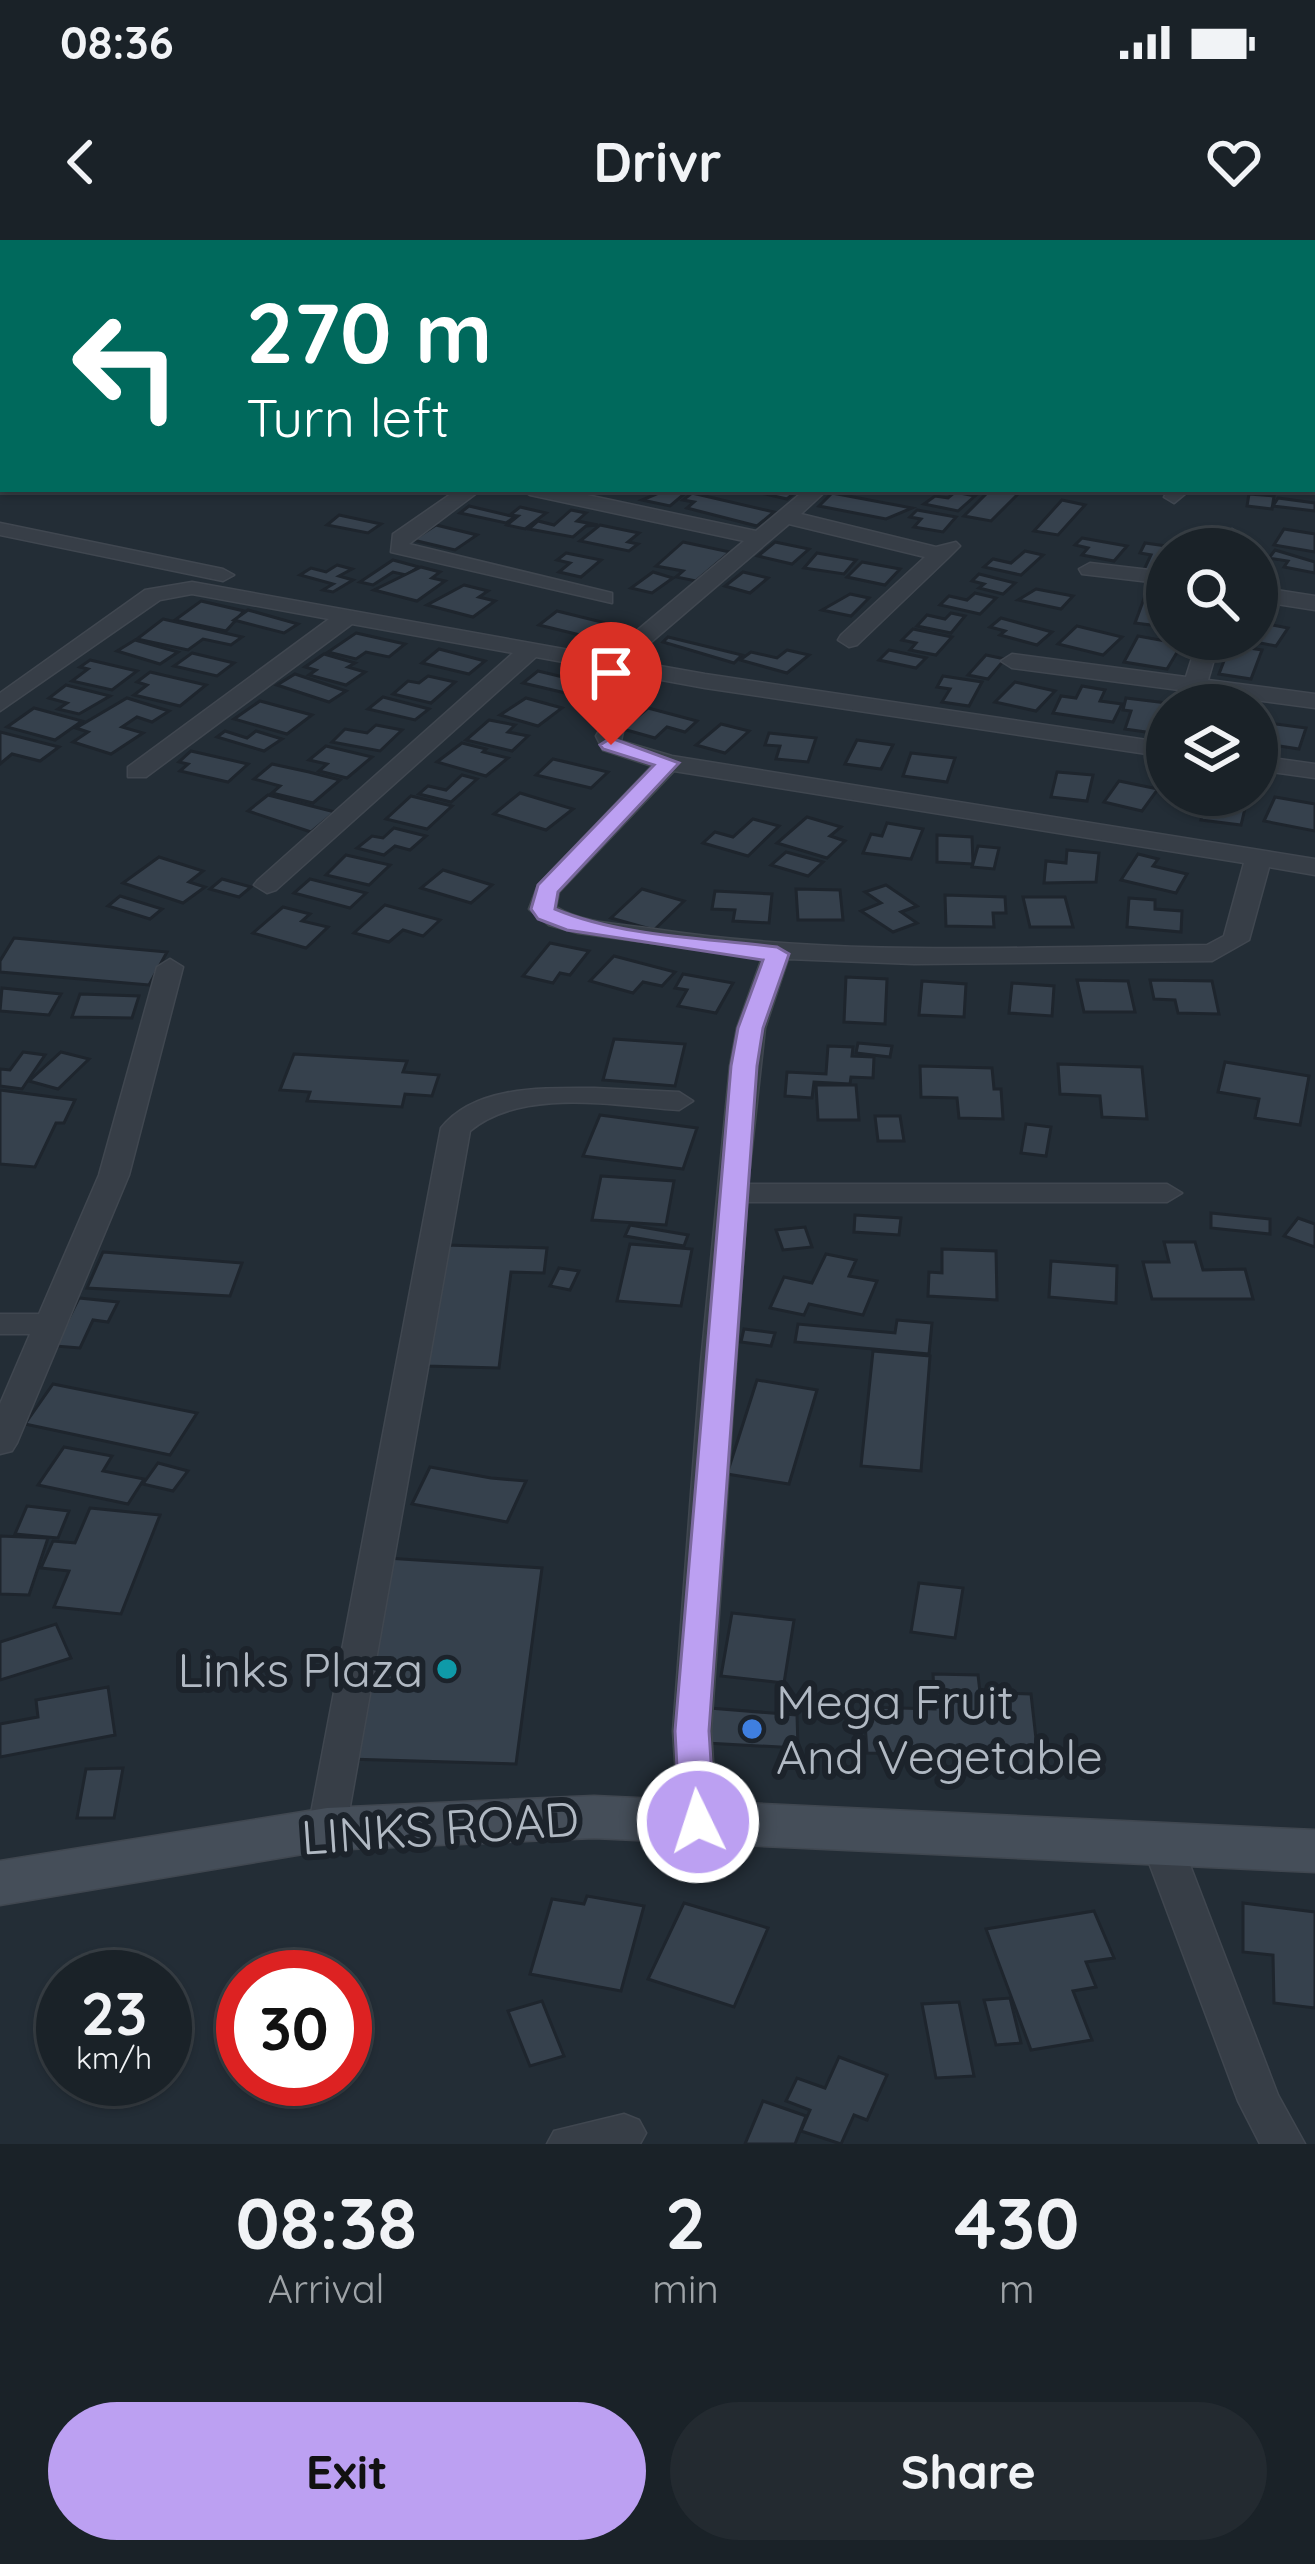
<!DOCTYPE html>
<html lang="en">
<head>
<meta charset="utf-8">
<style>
	:root { --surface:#1a2228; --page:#232a30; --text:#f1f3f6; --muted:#9fa4a8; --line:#383f45; --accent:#bca0f2 }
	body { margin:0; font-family:Quicksand,sans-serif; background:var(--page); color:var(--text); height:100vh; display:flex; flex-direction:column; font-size:45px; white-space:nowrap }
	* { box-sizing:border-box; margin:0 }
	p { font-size:39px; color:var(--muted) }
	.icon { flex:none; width:66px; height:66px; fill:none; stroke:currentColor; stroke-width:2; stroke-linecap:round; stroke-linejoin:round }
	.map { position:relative; height:1904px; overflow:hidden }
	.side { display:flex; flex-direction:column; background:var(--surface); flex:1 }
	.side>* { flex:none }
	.guide { position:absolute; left:0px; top:0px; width:1317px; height:252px; box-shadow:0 3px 9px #0004,0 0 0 3px var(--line); background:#00695c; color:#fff; overflow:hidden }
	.controls { position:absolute; left:1146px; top:288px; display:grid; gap:24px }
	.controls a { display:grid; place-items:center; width:132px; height:132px; border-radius:50%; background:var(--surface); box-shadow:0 3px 9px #0004,0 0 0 3px var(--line); font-size:60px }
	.speed { position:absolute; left:36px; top:1710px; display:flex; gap:24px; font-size:60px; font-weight:700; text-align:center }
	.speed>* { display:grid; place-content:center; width:156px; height:156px; border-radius:50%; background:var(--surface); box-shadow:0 3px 9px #0004,0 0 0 3px var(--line); line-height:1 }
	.speed small { font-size:30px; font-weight:400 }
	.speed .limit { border:18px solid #d22; background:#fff; color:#111 }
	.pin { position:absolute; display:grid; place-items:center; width:102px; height:102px; color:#fff; margin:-123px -51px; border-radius:50% 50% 50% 0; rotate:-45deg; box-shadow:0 0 12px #0007 }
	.pin .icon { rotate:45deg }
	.me { position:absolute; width:132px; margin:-66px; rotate:356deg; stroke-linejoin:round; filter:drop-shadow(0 0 9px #0008) }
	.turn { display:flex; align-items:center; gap:42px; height:252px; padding:0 48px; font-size:54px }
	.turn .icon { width:156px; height:156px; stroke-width:2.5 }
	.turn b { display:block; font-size:84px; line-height:102px }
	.eta { display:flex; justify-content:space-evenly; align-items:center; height:204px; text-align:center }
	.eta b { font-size:72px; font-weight:700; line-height:84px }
	.button { display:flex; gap:24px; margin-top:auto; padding:24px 48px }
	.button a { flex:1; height:138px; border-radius:72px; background:var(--accent); color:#111; font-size:48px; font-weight:700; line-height:138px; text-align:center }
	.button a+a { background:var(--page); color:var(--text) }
	.status { display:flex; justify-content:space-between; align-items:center; height:84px; padding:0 60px; background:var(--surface); direction:ltr }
	.status svg { height:33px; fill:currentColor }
	header { display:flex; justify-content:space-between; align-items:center; height:156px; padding:0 48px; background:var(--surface); font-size:54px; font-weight:700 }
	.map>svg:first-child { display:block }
</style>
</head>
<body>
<div class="status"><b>08:36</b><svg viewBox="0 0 49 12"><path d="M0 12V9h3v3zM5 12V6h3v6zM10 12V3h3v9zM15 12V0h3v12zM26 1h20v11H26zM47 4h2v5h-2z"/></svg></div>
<header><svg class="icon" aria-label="back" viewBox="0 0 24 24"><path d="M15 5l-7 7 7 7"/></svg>Drivr<svg class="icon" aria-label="heart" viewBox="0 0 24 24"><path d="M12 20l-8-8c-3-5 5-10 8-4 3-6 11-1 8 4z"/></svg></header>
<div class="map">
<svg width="1315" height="1904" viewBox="0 0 1315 1904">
	<rect width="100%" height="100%" fill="#232d36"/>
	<g fill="#36414d" stroke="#1e252d" stroke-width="3">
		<path d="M668,249L689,250L670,266L642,260Z"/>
		<path d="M744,249H799L787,259Z"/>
		<path d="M991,249L1021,251L991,281L964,276Z"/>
		<path d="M955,252L975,256L958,271L924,264L935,256L948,258Z"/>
		<path d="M692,253L774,272L757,286L687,268L694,262L683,260Z"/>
		<path d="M832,253L912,268L886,279L819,266Z"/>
		<path d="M1249,254L1274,256L1272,269L1247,266Z"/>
		<path d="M1278,258L1315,263V271L1273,266Z"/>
		<path d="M1062,260L1085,265L1058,295L1034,291Z"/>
		<path d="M469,266L515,277L506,283L460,273Z"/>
		<path d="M520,267L546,273L525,289L507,285L518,276L510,275Z"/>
		<path d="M571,270L586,273L577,281L598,285L586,286L573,297L529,289L538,281L554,285Z"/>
		<path d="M917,270L956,277L943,292L914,287L921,279L910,277Z"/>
		<path d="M339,275L381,284L368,293L327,285Z"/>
		<path d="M436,285L477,295L455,310L413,300Z"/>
		<path d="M600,285L639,293L628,302L638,304L629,311L580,301Z"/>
		<path d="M1284,289L1315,294V312L1274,305Z"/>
		<path d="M1082,298L1127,306L1114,321L1082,315L1088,308L1075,305Z"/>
		<path d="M683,302L730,312L696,341L676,337L683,331L656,326Z"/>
		<path d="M775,302L809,309L792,324L758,316Z"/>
		<path d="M1145,303L1188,309H1167V335L1143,332L1151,315L1140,313Z"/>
		<path d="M1275,310L1315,322V333L1284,327L1288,321L1269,318Z"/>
		<path d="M1025,311L1043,315L1021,335L984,327L993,319L1011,323Z"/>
		<path d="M566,313L601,320L581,337L559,332L570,323L557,320Z"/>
		<path d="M817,313L856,320L844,334L804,328Z"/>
		<path d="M393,320L419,327L406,335L393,332L373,345L360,342Z"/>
		<path d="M862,322L900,329L885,345L847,337Z"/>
		<path d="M337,325L352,329L339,336L353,340L333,352L323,350L333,344L300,335L311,328L326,332Z"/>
		<path d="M421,327L440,332L432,338L445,341L417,361L374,350Z"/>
		<path d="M653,332L673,338L652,353L631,348Z"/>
		<path d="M743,332L768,338L750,353L725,346Z"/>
		<path d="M979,334L1015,343L1003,354L979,348L984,344L972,341Z"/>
		<path d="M464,345L488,351L479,357L495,361L473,377L427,365Z"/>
		<path d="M1036,349L1073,356L1061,369L1018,360Z"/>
		<path d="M975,353L996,358L980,374L940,365L949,356L967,360Z"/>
		<path d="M850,354L869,358L851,376L822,370Z"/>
		<path d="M1145,356L1167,359V387L1135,383Z"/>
		<path d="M201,361L244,371L226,391L175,380Z"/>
		<path d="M248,370L298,384L284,393L234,380Z"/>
		<path d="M557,371L634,390L617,404L539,385Z"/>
		<path d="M951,373L965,376L951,393L917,386L927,375L945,379Z"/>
		<path d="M1001,378L1052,392L1037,405L1000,395L1005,391L990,387Z"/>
		<path d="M163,379L242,397L231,405L203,399L188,410L137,399Z"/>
		<path d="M1257,382L1288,388L1276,406L1240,399H1257Z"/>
		<path d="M1077,386L1122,397L1103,415L1058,404Z"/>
		<path d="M913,389L952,397L936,415L910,410L916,403L902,400Z"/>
		<path d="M356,393L405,404L389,417L366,412L356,419L328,412Z"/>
		<path d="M1138,396L1182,404L1167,429L1124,422Z"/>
		<path d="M668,397L742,415L734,423L663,402Z"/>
		<path d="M135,400L178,412L160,424L117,411Z"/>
		<path d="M1230,405L1262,410L1251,439L1219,434Z"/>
		<path d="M439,409L485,421L469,434L422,423Z"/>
		<path d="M787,410L809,415L787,433L740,420L751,412L777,418Z"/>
		<path d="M889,410L926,418L916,428L879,420Z"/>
		<path d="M192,413L234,423L217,436L174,426Z"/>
		<path d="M324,414L355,423L348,427L365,432L346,445L309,435L316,430L305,427Z"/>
		<path d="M986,415L1005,419L988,439L968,435Z"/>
		<path d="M90,420L137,431L112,450L72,441L88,429L80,427Z"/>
		<path d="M538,431L588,443L574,455L523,443Z"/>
		<path d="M150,432L206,445L180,466L134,455L147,445L137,442Z"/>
		<path d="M295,434L346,451L329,462L277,445Z"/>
		<path d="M428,436L455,442L431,463L393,454L408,441L419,443Z"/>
		<path d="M943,436L982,442L969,466L942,462L950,449L937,447Z"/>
		<path d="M1015,442L1055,451L1036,471L995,462Z"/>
		<path d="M66,445L110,456L79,474L58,469L67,463L49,458Z"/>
		<path d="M1082,446L1105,450L1100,461L1122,464L1113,482L1053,473L1061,456L1076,458Z"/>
		<path d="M609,451L646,459L622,482L585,473Z"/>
		<path d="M383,457L429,469L415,480L368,469Z"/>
		<path d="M127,458L169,471L152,482L137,477L122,487L143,493L111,514L73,502L88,492L76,488Z"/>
		<path d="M526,458L562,468L538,486L500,475Z"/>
		<path d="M1126,458L1175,464L1167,465V495L1125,489L1131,471L1123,470Z"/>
		<path d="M260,461L312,475L287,494L234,479Z"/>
		<path d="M34,468L82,481L55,500L7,487Z"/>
		<path d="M648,468L697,481L685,492L667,487L655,498L623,489Z"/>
		<path d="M489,480L515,485L508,492L528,496L512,511L466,500Z"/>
		<path d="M1268,483L1306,488L1299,509L1260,503Z"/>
		<path d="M721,484L749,491L725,513L696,505Z"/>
		<path d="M376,485L402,490L380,511L332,502L345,489L367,493Z"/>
		<path d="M225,491L247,498L256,491L282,499L264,511L217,497Z"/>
		<path d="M0,492L59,507L40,521L12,514L0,524Z"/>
		<path d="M769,493L816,498L808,522L776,519L780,506L765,505Z"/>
		<path d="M857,500L893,505L881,529L845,524Z"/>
		<path d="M462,503L486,509L483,512L508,518L486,536L437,522Z"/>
		<path d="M326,506L372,517L347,538L319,531L327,524L309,520Z"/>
		<path d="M191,511L248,524L228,542L180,531L188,524L179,522Z"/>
		<path d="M911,513L955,518L947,542L903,536Z"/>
		<path d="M553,519L608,532L591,548L536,535Z"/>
		<path d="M272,524L309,532L340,540L313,563L272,553L280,546L254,539Z"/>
		<path d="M1057,532L1093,535L1087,561L1051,557Z"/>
		<path d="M462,535L477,539L451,562L419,554L428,546L446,550Z"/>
		<path d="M1119,541L1158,549L1142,571L1104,562Z"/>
		<path d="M1257,547L1258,557L1248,556L1241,585L1201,580L1206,559L1178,555H1257Z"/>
		<path d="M520,553L573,569L546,590L494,574Z"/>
		<path d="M268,555L335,572L311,592L248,571Z"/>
		<path d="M411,556L452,566L427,589L386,579Z"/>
		<path d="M1275,557L1315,564V591L1264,581Z"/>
		<path d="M807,577L841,587L830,596L845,601L827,618L777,603Z"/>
		<path d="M753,579L779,586L748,616L703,603L715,592L733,597Z"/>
		<path d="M887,583L923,589L911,619L863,613L871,594L882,596Z"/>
		<path d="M394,588L426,596L410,610L395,606L384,615L357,608L372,596L383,598Z"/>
		<path d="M937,595L972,597L973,624L937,622Z"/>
		<path d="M978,606L999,608L994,629L972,627Z"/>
		<path d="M1067,610L1099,613L1096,642L1044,643L1046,621L1066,623Z"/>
		<path d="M786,612L823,622L808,636L771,625Z"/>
		<path d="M1138,614L1158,619L1153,626L1187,634L1176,653L1121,640Z"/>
		<path d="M346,615L390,625L369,645L326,635Z"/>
		<path d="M159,617L203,631L189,642L205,647L183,663L123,643Z"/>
		<path d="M443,630L492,645L471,663L421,648Z"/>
		<path d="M222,639L251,647L239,657L210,649Z"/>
		<path d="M310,639L366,653L350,668L294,653Z"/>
		<path d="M886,645L917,666L901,672L917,683L893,692L861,671L881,663L865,652Z"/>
		<path d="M642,649L684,661L654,690L611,678Z"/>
		<path d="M796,649L840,650L843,680H798Z"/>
		<path d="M715,651L772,654L769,683L733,681L735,670L712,669Z"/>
		<path d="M945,655L1005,657L1006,673H993L994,687L946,686Z"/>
		<path d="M120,656L162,669L150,679L108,666Z"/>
		<path d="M1023,657H1065L1073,687H1030Z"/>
		<path d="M1129,658L1155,660V669L1182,671L1181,692L1127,687Z"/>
		<path d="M385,665L440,680L423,696L403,690L389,702L354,693Z"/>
		<path d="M283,667L310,674L302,681L328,687L306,708L253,693Z"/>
		<path d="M14,698L167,712L149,745L0,732V721Z"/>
		<path d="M550,703L589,711L570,735L560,733L553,743L523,736Z"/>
		<path d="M614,716L675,732L662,746L643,742L633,753L590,741Z"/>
		<path d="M683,734L733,743L716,773L678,766L687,750L675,748Z"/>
		<path d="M846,737L887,739L885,784L844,782Z"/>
		<path d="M1077,740L1128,741L1135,772H1084Z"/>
		<path d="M1150,740L1212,741L1219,774L1178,773L1175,760L1154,759Z"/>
		<path d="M922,741L966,744L964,777L919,775Z"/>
		<path d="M1012,743L1054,746L1052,776L1009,773Z"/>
		<path d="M2,748L61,754L49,775L0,771Z"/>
		<path d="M80,754L139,756L132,778L72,777Z"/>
		<path d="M614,799L685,804L675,846L603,840Z"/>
		<path d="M858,803L892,806L890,817L856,813Z"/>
		<path d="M828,806L853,807L852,816L874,817L873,838L851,837L850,844L814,842L812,858L785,856L787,832L826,834Z"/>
		<path d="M23,812L45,815L22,849L0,846V829L10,830Z"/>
		<path d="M61,812L89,819L58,849L29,841Z"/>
		<path d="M294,814L407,821L403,832L439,835L432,856L405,854L402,867L307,861L310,852L280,850Z"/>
		<path d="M1225,822L1309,836L1300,885L1255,878L1259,859L1218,852Z"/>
		<path d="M1058,824L1142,827L1147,879L1102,877L1100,856L1060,854Z"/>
		<path d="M920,826L992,828L994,849H1001L1003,879L959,878L957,858L921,857Z"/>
		<path d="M816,845H856L859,880H818Z"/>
		<path d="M0,850L75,860L64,883H56L35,927L0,924Z"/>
		<path d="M600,875L697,888L683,929L583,916Z"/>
		<path d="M875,876H900L904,901H878Z"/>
		<path d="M1026,884L1051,887L1046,916L1021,913Z"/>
		<path d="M601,936L674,941L666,985L592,980Z"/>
		<path d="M1211,973L1270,979V994L1211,988Z"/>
		<path d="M855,975L901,978L899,995L854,992Z"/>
		<path d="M1298,978L1315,984V1007L1284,996Z"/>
		<path d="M630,985L688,995L684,1006L625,996Z"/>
		<path d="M805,987L812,1007L783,1010L776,990Z"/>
		<path d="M1164,1002H1195L1203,1030L1245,1029L1253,1059H1152L1143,1022H1169Z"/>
		<path d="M630,1004L692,1009L681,1066L617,1061Z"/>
		<path d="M445,1005L547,1008L544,1033L511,1032L499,1128L426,1126Z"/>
		<path d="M942,1009L996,1011L997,1060L928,1056L929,1032L942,1033Z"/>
		<path d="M103,1012L242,1023L230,1056L87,1048Z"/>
		<path d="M826,1014L856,1020L849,1036L877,1041L863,1075L809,1064L804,1075L770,1068L784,1037L812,1043Z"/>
		<path d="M1051,1021L1117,1026L1116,1063L1049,1057Z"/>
		<path d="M559,1028L579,1031L570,1050L550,1046Z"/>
		<path d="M79,1058L118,1062L108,1082L93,1080L80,1108L55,1106Z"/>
		<path d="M897,1080L932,1083L929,1114L795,1102L798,1084L895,1093Z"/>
		<path d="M744,1089L775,1093L771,1106L741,1102Z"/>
		<path d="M873,1111L930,1116L921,1231L861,1226Z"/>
		<path d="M757,1140L817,1150L789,1244L727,1234Z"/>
		<path d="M53,1144L197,1173L170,1215L25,1184Z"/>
		<path d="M64,1207L112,1216L103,1231L144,1239L128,1264L38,1245Z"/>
		<path d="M158,1223L188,1231L173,1251L143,1244Z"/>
		<path d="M430,1227L491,1238L526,1241L507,1282L412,1264Z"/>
		<path d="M27,1266L69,1271L58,1298L15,1294Z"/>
		<path d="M90,1268L160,1275L121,1374L54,1367L69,1331L41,1328L53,1301L75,1303Z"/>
		<path d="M0,1296L48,1298L29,1355L0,1354Z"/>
		<path d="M386,1318L542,1328L516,1524L348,1519Z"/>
		<path d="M919,1343L963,1348L955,1398L911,1392Z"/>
		<path d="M732,1373L794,1380L784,1443L721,1436Z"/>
		<path d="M56,1384L71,1418L0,1440V1402Z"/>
		<path d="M933,1434L978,1435L980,1452L1031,1454L1038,1517L867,1513L864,1467L935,1469Z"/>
		<path d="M108,1447L115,1495L0,1517V1484L38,1477L36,1460Z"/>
		<path d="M709,1468L797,1475L798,1508L706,1503Z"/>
		<path d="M123,1528L114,1578H77L86,1529Z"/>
		<path d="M587,1656L644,1666L621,1751L530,1734L552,1659L584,1664Z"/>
		<path d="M684,1663L768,1688L734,1767L648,1739Z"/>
		<path d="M1243,1663L1315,1672V1768L1274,1763L1273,1715L1243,1712Z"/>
		<path d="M1094,1671L1114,1718L1086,1722L1096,1747L1073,1751L1092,1800L1031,1810L986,1689Z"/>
		<path d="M1010,1758L1021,1803L996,1805L984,1760Z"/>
		<path d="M542,1761L564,1816L530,1826L508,1771Z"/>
		<path d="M959,1762L974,1836L936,1838L922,1764Z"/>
		<path d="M839,1817L887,1835L867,1880L854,1875L841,1904L801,1891L810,1870L786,1861L797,1838L825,1848Z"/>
		<path d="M763,1861L806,1876L795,1904H745Z"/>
	</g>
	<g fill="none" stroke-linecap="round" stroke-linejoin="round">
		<g stroke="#404750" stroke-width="3">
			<path id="service" d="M200,0H209L206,3H197Z"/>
		</g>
		<g stroke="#404750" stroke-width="3">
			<g id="minor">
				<path d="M927,0H957L959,3H929Z"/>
				<rect x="1314" y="62" width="1" height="10"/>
				<rect x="1314" y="187" width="1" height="12"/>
				<path d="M458,249H482L409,304L612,353V363L391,312L393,294Z"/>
				<path d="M520,249H559L756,291L806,249H828L801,274L936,307L956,302L960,306L948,318L857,405L849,407L838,400L841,395L925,317L789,284L636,415L643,423L705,434L1167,503V517L705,448L536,417L276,650L267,653L254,645L258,640L513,413L352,384L146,537H128V527L329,379L192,354L160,360L0,471V453L145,350L192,342L614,418L615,409L744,301L530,255Z"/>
				<path d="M1170,249H1191L1174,263L1164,257Z"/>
				<path d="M0,283L223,329L234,335L223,341L0,295Z"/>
				<path d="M1232,289L1242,295V309H1220L1222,295Z"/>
				<path d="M1090,323L1167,332V344L1082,334L1079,329Z"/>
				<path d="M1257,347L1315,356V370L1257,361Z"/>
				<path d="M1198,399H1220L1208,440L1315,454V468L1012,428L1001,421L1012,414L1186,437Z"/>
				<path d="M612,480L624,487L621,501L672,516L1315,619V635L1269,627L1249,700L1212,721L914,724L788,719L765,788L748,944H1167L1182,953L1167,962H747L711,1491L717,1582L712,1593L698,1597L684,1593L679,1582L673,1491L701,1122L730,826L737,788L762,718L578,693L549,685L529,669L538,645L652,526L603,510L596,496L604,482ZM674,531L1244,623L1224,696L1207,705C1022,707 837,717 654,689C622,684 584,684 556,667L559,652Z"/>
				<path d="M1257,516L1315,524V538L1257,530Z"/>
				<path d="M170,719L183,727L129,935L17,1203L12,1211L0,1214V1164L30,1094H0V1074H39L99,935L157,727Z"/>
				<path d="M594,848L679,852L693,861L679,870C616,866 523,847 470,891L346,1589L341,1600L327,1604L313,1600L308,1589L441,888C475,845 544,848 594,848Z"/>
				<path d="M1162,1589L1176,1593L1182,1604L1278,1855L1305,1904H1260L1238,1861L1142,1604L1148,1593Z"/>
				<path d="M624,1874L639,1880L646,1893L640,1904H547L554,1891Z"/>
			</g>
		</g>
		<g stroke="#404750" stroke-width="3">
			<path id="secondary" d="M594,1556L1315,1590V1632L594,1598L327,1610L0,1665V1621L327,1568Z"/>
		</g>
		<use href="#service" fill="#373e47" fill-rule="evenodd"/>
		<use href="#minor" fill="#373e47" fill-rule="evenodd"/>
		<use href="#secondary" fill="#454e59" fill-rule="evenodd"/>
	</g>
	<path fill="#bca0f2" stroke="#7a689d" stroke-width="3" d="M611,498L679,523L558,652L555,669C622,697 706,698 777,707L789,714L763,788L757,826L709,1491L715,1582L710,1592L698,1596L685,1592L680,1582L675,1491L731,826L738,788L763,720L567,690L538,679L531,669L538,645L654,525L603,509L600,505Z"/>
	<circle fill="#0f9aa8" stroke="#1c232b" stroke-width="4.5" cx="447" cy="1429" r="12"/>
	<circle fill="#3f7fe0" stroke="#1c232b" stroke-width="4.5" cx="752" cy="1489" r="12"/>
	<g text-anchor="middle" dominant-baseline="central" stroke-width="12" stroke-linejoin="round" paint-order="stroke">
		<g font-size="48" fill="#b1b9c3" stroke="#1c232b" text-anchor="end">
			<text x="423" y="1429">Links Plaza</text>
			<text x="776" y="1461" text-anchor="start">Mega Fruit<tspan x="776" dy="55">And Vegetable</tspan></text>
		</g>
		<g font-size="48" fill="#b1b9c3" stroke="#1c232b">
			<text transform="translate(440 1587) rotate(-4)">LINKS ROAD</text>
		</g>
	</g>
</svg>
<div class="controls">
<a><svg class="icon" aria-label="search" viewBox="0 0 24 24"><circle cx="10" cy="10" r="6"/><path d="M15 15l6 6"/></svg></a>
<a><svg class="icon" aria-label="layers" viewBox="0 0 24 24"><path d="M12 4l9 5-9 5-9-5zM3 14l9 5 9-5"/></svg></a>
</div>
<div class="speed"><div>23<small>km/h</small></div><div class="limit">30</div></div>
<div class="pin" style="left:611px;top:505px;background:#d93025"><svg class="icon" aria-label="arrive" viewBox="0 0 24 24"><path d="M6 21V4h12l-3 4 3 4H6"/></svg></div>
<svg class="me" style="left:698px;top:1582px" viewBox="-20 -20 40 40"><circle r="17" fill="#bca0f2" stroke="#fff" stroke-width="3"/><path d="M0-11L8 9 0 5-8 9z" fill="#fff"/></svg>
<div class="guide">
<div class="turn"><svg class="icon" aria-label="left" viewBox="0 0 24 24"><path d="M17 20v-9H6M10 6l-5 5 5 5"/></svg><div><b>270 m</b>Turn left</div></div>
</div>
</div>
<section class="side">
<div class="eta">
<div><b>08:38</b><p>Arrival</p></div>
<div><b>2</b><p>min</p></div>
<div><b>430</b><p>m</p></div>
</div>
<div class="button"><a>Exit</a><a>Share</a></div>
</section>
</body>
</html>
